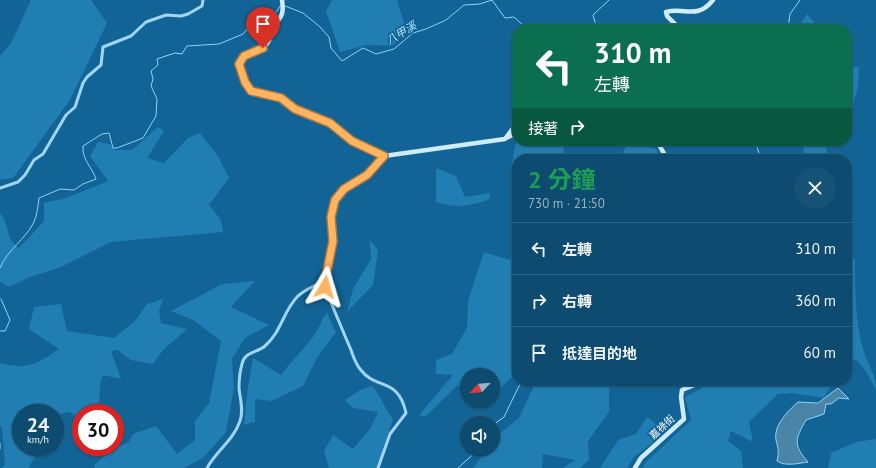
<!DOCTYPE html>
<html lang="zh-TW">
<head>
<meta charset="utf-8">
<style>
	:root { --surface:#0d4b70; --page:#165275; --text:#f1f3f6; --muted:#9ab3c3; --line:#2d6383 }
	body { margin:0; font-family:"PT Sans","Noto Sans TC",sans-serif; background:var(--page); color:var(--text); height:100vh; display:flex; flex-direction:column; font-size:15px; white-space:nowrap }
	* { box-sizing:border-box; margin:0 }
	p { font-size:13px; color:var(--muted) }
	.icon { flex:none; width:22px; height:22px; fill:none; stroke:currentColor; stroke-width:2; stroke-linecap:round; stroke-linejoin:round }
	.map { position:relative; flex:1; overflow:hidden }
	.side { position:absolute; left:512px; top:154px; width:340px; height:232px; display:flex; flex-direction:column; background:var(--surface); border-radius:16px; box-shadow:0 1px 3px #0004,0 0 0 1px var(--line) }
	.side>* { flex:none }
	.banner { position:absolute; left:512px; top:24px; width:340px; height:122px; border-radius:16px; box-shadow:0 1px 3px #0004,0 0 0 1px var(--line); background:#0b6e4f; color:#fff; overflow:hidden }
	.needle { width:26px; rotate:244deg }
	.fabs { position:absolute; left:460px; top:368px; display:grid; gap:8px }
	.fabs a { display:grid; place-items:center; width:40px; height:40px; border-radius:50%; background:var(--surface); box-shadow:0 1px 3px #0004,0 0 0 1px var(--line); font-size:20px }
	.speed { position:absolute; left:12px; top:404px; display:flex; gap:8px; font-size:20px; font-weight:700; text-align:center }
	.speed>* { display:grid; place-content:center; width:52px; height:52px; border-radius:50%; background:var(--surface); box-shadow:0 1px 3px #0004,0 0 0 1px var(--line); line-height:1 }
	.speed small { font-size:10px; font-weight:400 }
	.speed .limit { border:6px solid #d22; background:#fff; color:#111 }
	.pin { position:absolute; display:grid; place-items:center; width:34px; height:34px; color:#fff; margin:-41px -17px; border-radius:50% 50% 50% 0; rotate:-45deg; box-shadow:0 0 4px #0007 }
	.pin .icon { rotate:45deg }
	.me { position:absolute; width:44px; margin:-22px; rotate:7deg; stroke-linejoin:round; filter:drop-shadow(0 0 3px #0008) }
	.turn { display:flex; align-items:center; gap:14px; height:84px; padding:0 16px; font-size:18px }
	.turn .icon { width:52px; height:52px; stroke-width:2.5 }
	.turn b { display:block; font-size:28px; line-height:34px }
	.then { display:flex; align-items:center; height:38px; padding:0 16px; background:#0003; gap:8px; font-size:15px }
	.round { display:grid; place-items:center; flex:none; width:42px; height:42px; border-radius:21px; background:var(--page) }
	.head { display:flex; align-items:center; justify-content:space-between; height:68px; padding:0 16px }
	h1 { font-size:24px; font-weight:700; line-height:30px; color:#1e9e55 }
	ul { padding:0; list-style:none }
	li { display:flex; align-items:center; gap:12px; height:52px; padding:0 16px; border-top:1px solid var(--line) }
	li div { flex:1 }
	li b { display:block; font-size:15px }
	li em { font-style:normal }
	.map>svg:first-child { display:block }
</style>
</head>
<body>
<div class="map">
<svg width="876" height="468" viewBox="0 0 876 468">
	<rect width="100%" height="100%" fill="#116495"/>
	<g fill="#207eb2">
		<path d="M31,0H91L107,23L70,100L13,178L0,180V56L11,43Z"/>
		<path d="M332,0H397L407,32L392,46L367,45L340,52L326,11Z"/>
		<path d="M807,14L819,28V29H797Z"/>
		<path d="M859,67L858,87L851,110L847,106V68Z"/>
		<path d="M158,127L164,131L147,158L164,163L188,138L200,133L218,156L229,178L209,205L221,220L223,232L111,242L61,267L30,277L9,287L0,282V213C11,226 4,237 19,248L44,221V203L66,198L108,181L90,156L98,142L110,144L114,150H132Z"/>
		<path d="M565,141L562,159H517V184H514L512,163L516,142Z"/>
		<path d="M804,141H825L828,159H805L803,155Z"/>
		<path d="M628,143L657,149L659,159H624L621,156Z"/>
		<path d="M436,168L456,176L465,197L491,193L488,200C468,206 457,209 436,202Z"/>
		<path d="M370,240L378,250L373,285L347,312L353,289L371,259Z"/>
		<path d="M484,252L517,262V372L493,395V375H467V393L458,385L425,417L419,415L453,375L436,374V360L452,354L467,328L468,301Z"/>
		<path d="M847,259H855C855,289 855,324 864,352C869,366 876,375 876,390C870,378 862,360 847,356Z"/>
		<path d="M255,281L231,307L269,325L245,338L232,359L234,388L226,432L204,457L184,468H95L94,465L111,450L129,442L133,434L156,426L177,454L195,440V421L209,403L221,341L193,320L171,311L222,284Z"/>
		<path d="M163,299L159,311L161,323L187,329L163,350L153,364L131,360L117,350L111,351L121,379L103,375L100,384L99,409L94,413H81V418L69,412L56,415L55,418V413H21V447H41L28,468H1L5,465L2,427L0,426V363C27,370 37,364 59,349L29,329L34,307L61,304L67,331L114,338L135,321L147,304Z"/>
		<path d="M327,313L336,332L317,358L303,386L272,401L255,399V422L244,425L248,387L253,358L281,375C291,361 303,350 313,337C319,329 321,320 327,313Z"/>
		<path d="M536,381H609V412L588,441L589,460L580,468H563L575,460L543,454L542,468H473L487,449H493V440L495,437L519,418Z"/>
		<path d="M703,381H833L824,398L792,393L778,394L749,422L753,442L731,431L728,441L741,451L743,468H642L646,462L691,420L685,397L702,388Z"/>
		<path d="M372,386C381,396 385,409 393,419L377,468H329L324,451L333,435L353,449L370,429L378,412L353,408L345,400L360,390Z"/>
		<path d="M647,417L666,432L634,457L627,468H600L618,440L636,434Z"/>
		<path d="M876,439V468H828L831,453L856,442Z"/>
	</g>
	<path fill="#4a85a7" stroke="#92d3f7" d="M838,388L849,399L839,398L831,404H826L824,414L806,420C795,439 793,445 808,462C800,463 785,467 777,461C781,446 774,443 776,433C777,422 790,409 798,402L818,403Z"/>
	<g fill="none" stroke-linecap="round" stroke-linejoin="round">
		<g stroke="#92d3f7" stroke-width="1">
			<path d="M609,0L593,15L596,26L617,29"/>
			<path d="M285,6L303,13L319,26L329,37L331,48L342,61L363,48L376,54L394,49L413,33L426,29L446,20L464,5L480,4L492,0L505,18L514,17L526,28L541,27L544,29"/>
			<path d="M788,29L790,14L800,0"/>
			<path d="M755,141L761,159"/>
			<path d="M0,268C8,249 25,240 34,222C37,215 38,206 39,198L60,189L74,190L83,184L96,179C92,167 82,160 83,146L102,134L109,133L113,148H117L143,138L156,116L157,99L151,86L153,79L151,71L158,65L157,59L175,53L182,54L187,46L219,44L243,34L249,27L274,15L281,5"/>
			<path d="M0,331H5L10,320L1,299"/>
			<path d="M493,425L504,417L519,386L524,381"/>
			<path d="M0,443V449"/>
			<path d="M458,468L479,449"/>
		</g>
		<g stroke="#a0d5f3" stroke-width="3">
			<path d="M0,188L18,182L25,175L34,160L43,154L66,115L75,107L83,83L87,77L101,65L103,47L131,36L146,22L166,15L181,16L188,14L202,6L203,0"/>
			<path d="M207,468C217,450 233,441 240,421C244,410 240,399 239,388C239,381 240,371 242,364C244,352 257,353 265,346C282,331 283,311 298,296C306,289 316,285 325,281"/>
			<path d="M378,468L390,434L406,413C398,376 376,391 360,369C356,364 353,356 351,350C342,329 333,308 325,287V281L333,241L331,217L335,200L344,189L367,175L384,156"/>
		</g>
		<g stroke="#cfecfd" stroke-width="4.5">
			<path d="M282,0C285,19 278,17 272,31C270,38 270,42 264,47C256,54 244,53 239,64L245,82L251,91L281,98L295,109L330,123L352,141L384,156L505,139L517,123"/>
			<path d="M680,29L667,16L666,12C685,7 697,20 713,0"/>
			<path d="M506,138L517,133"/>
			<path d="M657,141L667,159"/>
			<path d="M635,468L641,458L684,419L681,397L682,390L697,384L700,381"/>
		</g>
	</g>
	<g fill="none" stroke-linecap="round" stroke-linejoin="round">
		<g stroke="#a67540" stroke-width="10">
			<path id="route" d="M263,48L244,56L239,64L245,82L251,91L281,98L295,109L330,123L352,141L384,156L367,175L344,189L335,200L331,217L333,241L325,281V287"/>
		</g>
		<use href="#route" stroke="#ffb462" stroke-width="7"/>
	</g>
	<g text-anchor="middle" dominant-baseline="central" stroke-width="3.5" stroke-linejoin="round" paint-order="stroke">
		<g font-size="10" fill="#fff" stroke="#116495">
			<text transform="translate(662 427) rotate(-42)">嘉祿街</text>
		</g>
		<g font-size="11" font-style="italic" fill="#b0e0fa" stroke="#116495">
			<text transform="translate(401 33) rotate(-31)">八甲溪</text>
		</g>
	</g>
</svg>
<div class="fabs">
<a><svg class="needle" viewBox="-14 -14 28 28"><path d="M0-13l5 13h-10z" fill="#e53935"/><path d="M0 13l5-13h-10z" fill="#9ab3c3"/></svg></a>
<a><svg class="icon" aria-label="sound" viewBox="0 0 24 24"><path d="M4 9h4l5-4v14l-5-4H4zM17 9q2 3 0 6"/></svg></a>
</div>
<div class="speed"><div>24<small>km/h</small></div><div class="limit">30</div></div>
<div class="pin" style="left:263px;top:48px;background:#d93025"><svg class="icon" aria-label="arrive" viewBox="0 0 24 24"><path d="M6 21V4h12l-3 4 3 4H6"/></svg></div>
<svg class="me" style="left:325px;top:287px" viewBox="-20 -20 40 40"><path d="M0-17L14 15 0 8-14 15z" fill="#ffb462" stroke="#fff" stroke-width="4"/></svg>
<div class="banner">
<div class="turn"><svg class="icon" aria-label="left" viewBox="0 0 24 24"><path d="M17 20v-9H6M10 6l-5 5 5 5"/></svg><div><b>310 m</b>左轉</div></div>
<div class="then">接著<svg class="icon" aria-label="right" viewBox="0 0 24 24"><path d="M7 20v-9h11M14 6l5 5-5 5"/></svg></div>
</div>
<section class="side">
<div class="head"><div><h1>2 分鐘</h1><p>730 m · 21:50</p></div><a class="round"><svg class="icon" aria-label="close" viewBox="0 0 24 24"><path d="M6 6l12 12M18 6L6 18"/></svg></a></div>
<ul>
<li><svg class="icon" aria-label="left" viewBox="0 0 24 24"><path d="M17 20v-9H6M10 6l-5 5 5 5"/></svg><div><b>左轉</b></div><em>310 m</em></li>
<li><svg class="icon" aria-label="right" viewBox="0 0 24 24"><path d="M7 20v-9h11M14 6l5 5-5 5"/></svg><div><b>右轉</b></div><em>360 m</em></li>
<li><svg class="icon" aria-label="arrive" viewBox="0 0 24 24"><path d="M6 21V4h12l-3 4 3 4H6"/></svg><div><b>抵達目的地</b></div><em>60 m</em></li>
</ul>
</section>
</div>
</body>
</html>
